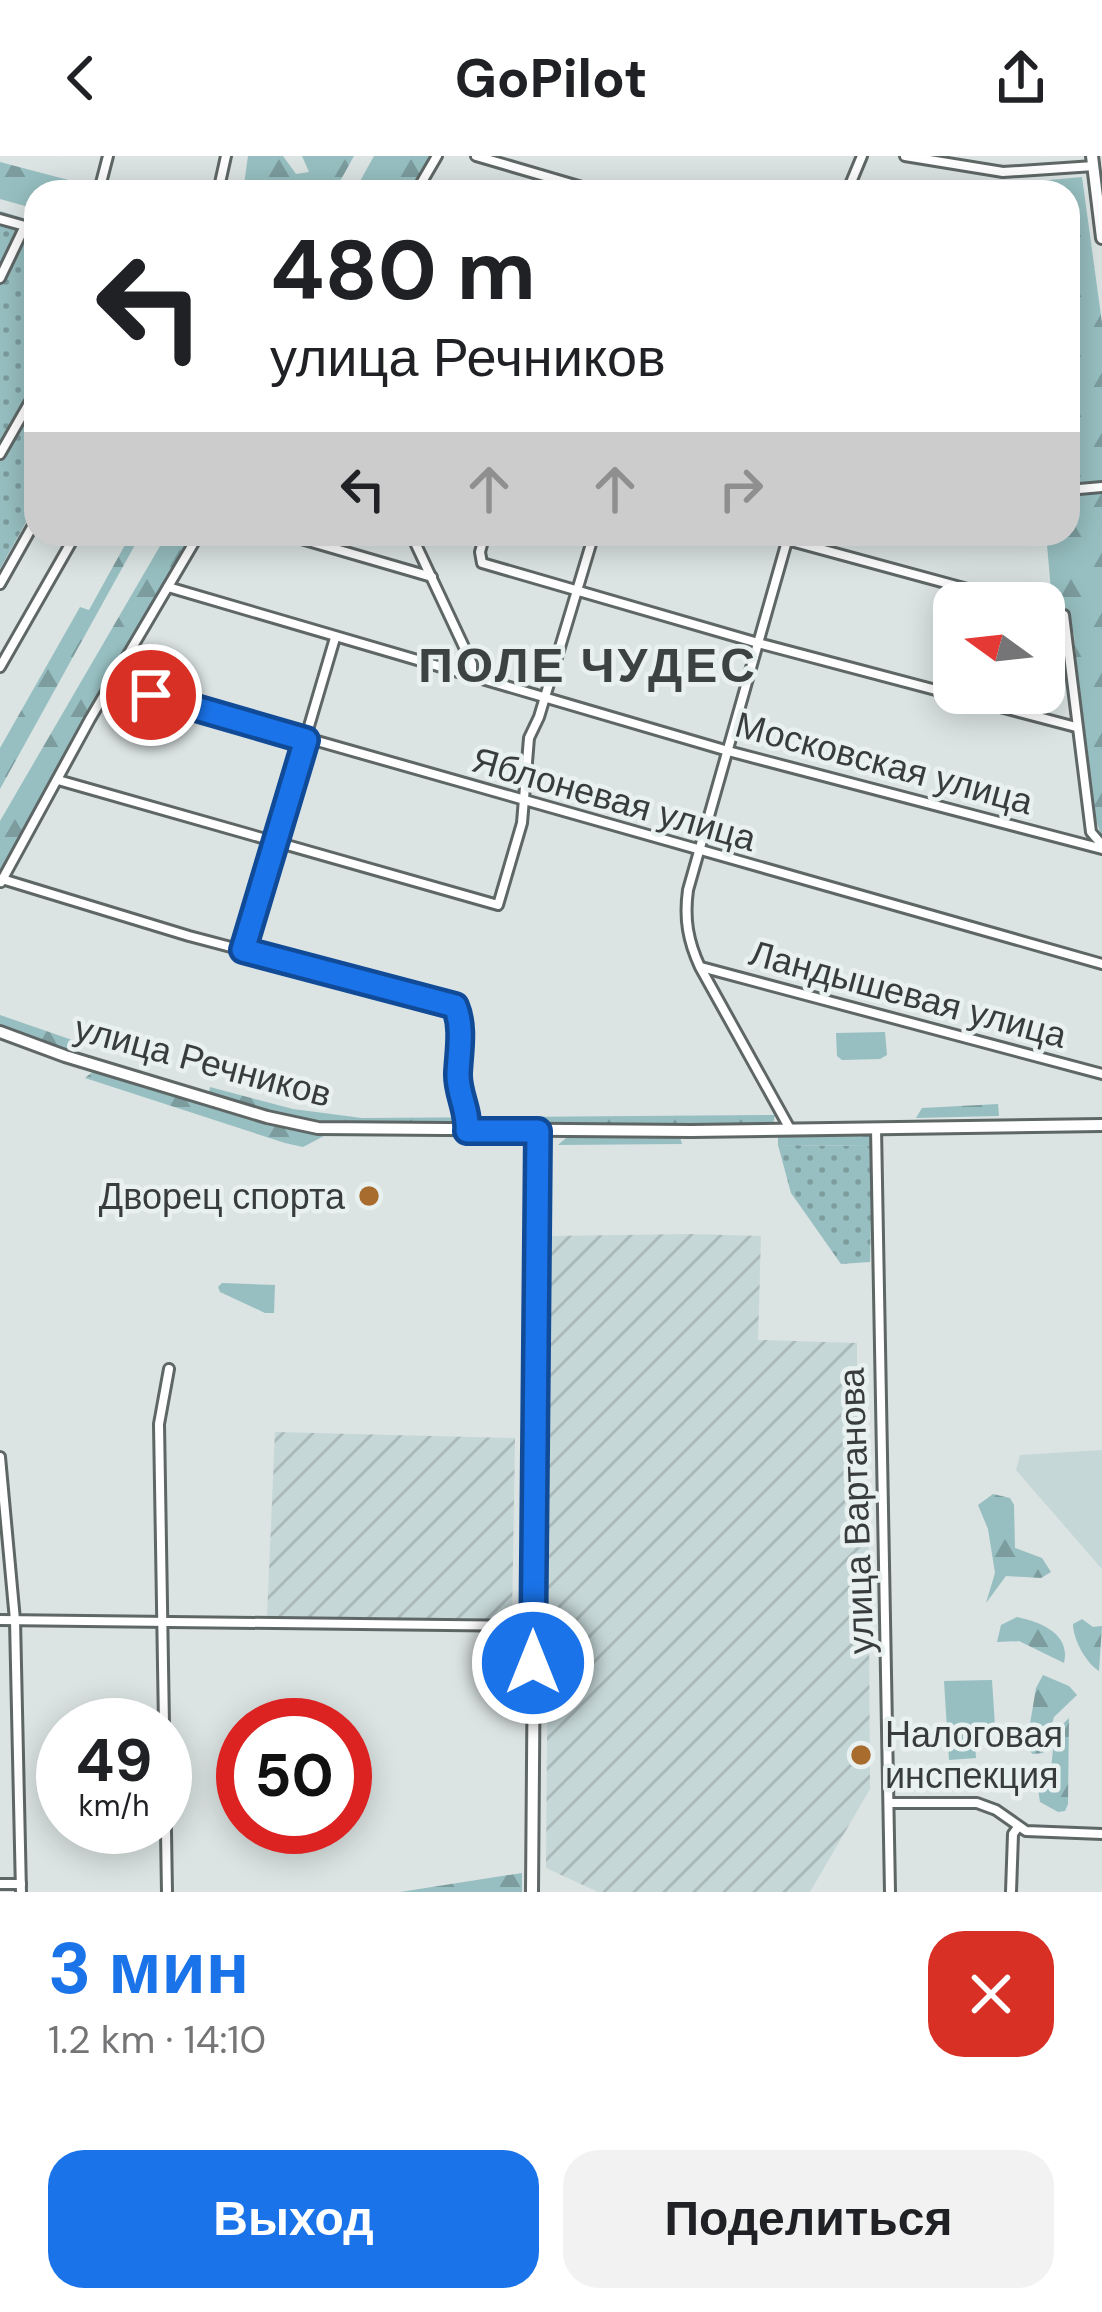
<!DOCTYPE html>
<html lang="ru">
<head>
<meta charset="utf-8">
<style>
	:root { --surface:#fff; --page:#f2f2f2; --text:#202124; --muted:#757577; --accent:#1a73e8 }
	body { margin:0; font-family:"DM Sans",sans-serif; background:var(--page); color:var(--text); height:100vh; display:flex; flex-direction:column; font-size:45px; white-space:nowrap }
	* { box-sizing:border-box; margin:0 }
	p { font-size:39px; color:var(--muted) }
	.icon { flex:none; width:66px; height:66px; fill:none; stroke:currentColor; stroke-width:2; stroke-linecap:round; stroke-linejoin:round }
	.map { position:relative; height:1736px; overflow:hidden }
	.drawer { display:flex; flex-direction:column; background:var(--surface); flex:1 }
	.drawer>* { flex:none }
	.guide { position:absolute; left:24px; top:24px; width:1056px; height:366px; border-radius:36px; box-shadow:0 6px 30px #0003; background:#fff; color:var(--text); overflow:hidden }
	.needle { width:78px; rotate:285deg }
	.buttons { position:absolute; left:933px; top:426px; display:grid; gap:24px }
	.buttons a { display:grid; place-items:center; width:132px; height:132px; border-radius:24px; background:var(--surface); box-shadow:0 6px 30px #0003; font-size:60px }
	.speed { position:absolute; left:36px; top:1542px; display:flex; gap:24px; font-size:60px; font-weight:700; text-align:center }
	.speed>* { display:grid; place-content:center; width:156px; height:156px; border-radius:50%; background:var(--surface); box-shadow:0 6px 30px #0003; line-height:1 }
	.speed small { font-size:30px; font-weight:400 }
	.speed .limit { border:18px solid #d22; background:#fff; color:#111 }
	.pin { position:absolute; display:grid; place-items:center; width:102px; height:102px; color:#fff; margin:-51px; border:6px solid #fff; border-radius:50%; box-shadow:0 3px 12px #0007 }
	.me { position:absolute; width:132px; margin:-66px; rotate:0deg; stroke-linejoin:round; filter:drop-shadow(0 0 9px #0008) }
	.turn { display:flex; align-items:center; gap:42px; height:252px; padding:0 48px; font-size:54px }
	.turn .icon { width:156px; height:156px; stroke-width:2.5 }
	.turn b { display:block; font-size:84px; line-height:102px }
	.lanes { display:flex; align-items:center; height:114px; padding:0 48px; background:#0003; justify-content:center; gap:60px; direction:ltr }
	.lanes .off { opacity:.35 }
	.round { display:grid; place-items:center; flex:none; width:126px; height:126px; border-radius:36px; background:var(--page) }
	.headline { display:flex; align-items:center; justify-content:space-between; height:204px; padding:0 48px }
	h1 { font-size:72px; font-weight:700; line-height:90px; color:var(--accent) }
	.primary-button { display:flex; gap:24px; margin-top:auto; padding:24px 48px }
	.primary-button a { flex:1; height:138px; border-radius:36px; background:var(--accent); color:#fff; font-size:48px; font-weight:700; line-height:138px; text-align:center }
	.primary-button a+a { background:var(--page); color:var(--text) }
	header { display:flex; justify-content:space-between; align-items:center; height:156px; padding:0 48px; background:var(--surface); font-size:54px; font-weight:700 }
	.map>svg:first-child { display:block }
</style>
</head>
<body>
<header><svg class="icon" aria-label="back" viewBox="0 0 24 24"><path d="M15 5l-7 7 7 7"/></svg>GoPilot<svg class="icon" aria-label="share" viewBox="0 0 24 24"><path d="M12 15V3M7 8l5-5 5 5M5 13v7h14v-7"/></svg></header>
<div class="map">
<svg width="1102" height="1736" viewBox="0 0 1102 1736">
	<defs>
		<pattern id="industrial-furrows" width="10" height="10" patternUnits="userSpaceOnUse" patternTransform="scale(3)"><rect width="10" height="10" fill="#c6d7d8"/><path d="M-1 1l2-2M0 10L10 0M9 11l2-2" fill="none" stroke="#abb9ba"/></pattern>
		<pattern id="grass-dots" width="8" height="8" patternUnits="userSpaceOnUse" patternTransform="scale(3)"><rect width="8" height="8" fill="#97bfc1"/><path d="M2 2h.1M6 6h.1" fill="none" stroke="#7c9c9e" stroke-width="1.8" stroke-linecap="round"/></pattern>
		<pattern id="forest-firs" width="22" height="20" patternUnits="userSpaceOnUse" patternTransform="scale(3)"><rect width="22" height="20" fill="#97bfc1"/><path d="M5 1l3.5 6h-7zM16 11l3.5 6h-7z" fill="#7c9c9e"/></pattern>
	</defs>
	<rect width="100%" height="100%" fill="#dbe3e3"/>
	<path fill="#c6d7d8" d="M1102,1294V1413L1016,1314L1020,1299Z"/>
	<g fill="url(#industrial-furrows)">
		<path d="M690,1078L761,1080L758,1184L857,1187V1268L868,1304L870,1633L810,1736H598L546,1712L551,1080Z"/>
		<path d="M275,1276L515,1282L512,1466L267,1461Z"/>
	</g>
	<g fill="url(#grass-dots)">
		<path d="M0,55L36,66V348L0,413Z"/>
		<path d="M778,989L873,990L870,1106L841,1108L791,1037Z"/>
	</g>
	<g fill="url(#forest-firs)">
		<path d="M248,0H283L296,18L309,16L302,0H354L334,36H243Z"/>
		<path d="M374,0H432L416,36H354Z"/>
		<path d="M0,6L114,36H36V53L0,43Z"/>
		<path d="M1082,21L1102,167V325L1068,329V36H1007L1006,28Z"/>
		<path d="M1102,336V683L1089,640L1074,479L1068,459L1052,445L1046,378H1068V340Z"/>
		<path d="M131,378H141L0,633V592L80,451L89,454Z"/>
		<path d="M167,378H192L0,723V665Z"/>
		<path d="M0,859L78,886L79,895L73,898L0,873Z"/>
		<path d="M95,914C171,936 243,968 322,976L324,980L303,991L285,987L85,922Z"/>
		<path d="M210,931L293,953L362,962L775,959L773,968L341,971L268,958L208,941Z"/>
		<path d="M998,948L999,960L916,962L922,952Z"/>
		<path d="M872,975L873,990L778,989V976Z"/>
		<path d="M679,978L682,988L558,989L566,982Z"/>
		<path d="M993,1338L1010,1342L1014,1349L1015,1392L1042,1402L1051,1416L1041,1422L1006,1420L986,1447L995,1417L988,1373L978,1349Z"/>
		<path d="M1017,1461C1041,1466 1071,1478 1064,1507L1019,1485L997,1486L1001,1469Z"/>
		<path d="M1082,1463L1093,1471L1102,1470L1099,1515C1086,1507 1073,1483 1073,1468Z"/>
		<path d="M1043,1519L1069,1530L1077,1539L1054,1561L1043,1597L1033,1598L1026,1592L1036,1532Z"/>
		<path d="M1069,1562L1068,1648L1065,1655L1058,1656L1040,1646L1038,1633L1051,1612L1055,1576Z"/>
		<path d="M522,1717V1736H400Z"/>
	</g>
	<g fill="#97bfc1">
		<path d="M885,876L887,899L880,903L842,904L837,900L836,877Z"/>
		<path d="M222,1127L275,1129L274,1157H265L220,1136L218,1131Z"/>
		<path d="M992,1524L995,1570L974,1572L976,1602L949,1604L944,1525Z"/>
	</g>
	<g fill="none" stroke-linecap="round" stroke-linejoin="round">
		<g stroke="#5f6666" stroke-width="14">
			<g id="street">
				<path d="M476,0L599,36"/>
				<path d="M905,0L1003,16L1094,10"/>
				<path d="M101,27L108,0"/>
				<path d="M218,36L226,0"/>
				<path d="M416,36L437,0"/>
				<path d="M847,36L862,0"/>
				<path d="M0,63L25,70L0,122"/>
				<path d="M0,298L36,235"/>
				<path d="M1068,334L1102,331"/>
				<path d="M284,378L432,421"/>
				<path d="M411,378L472,508V520"/>
				<path d="M485,378L480,396L482,407L758,487L1076,571"/>
				<path d="M765,378L1019,447"/>
				<path d="M789,378L688,734C684,763 688,785 700,811L790,973"/>
				<path d="M0,428L36,364"/>
				<path d="M168,431L728,595L1102,693"/>
				<path d="M1044,454L1064,459L1091,676L1102,689"/>
				<path d="M0,511L76,378"/>
				<path d="M113,527L1102,808"/>
				<path d="M58,624L498,749L522,667L529,582L539,561L594,378"/>
				<path d="M2,723L189,780L455,850C464,871 458,895 458,917C458,937 469,954 467,975"/>
				<path d="M1,726L90,563L199,378"/>
				<path d="M243,794L335,482"/>
				<path d="M701,811L1102,918"/>
				<path d="M876,972L890,1736"/>
				<path d="M0,1301L15,1464L21,1736"/>
				<path d="M0,1464L533,1470"/>
				<path d="M164,1569L159,1268L169,1213"/>
				<path d="M165,1615L167,1736"/>
				<path d="M890,1647H977L996,1654L1026,1675L1102,1678"/>
				<path d="M0,1728H21"/>
				<path d="M1011,1736L1013,1678L1018,1671"/>
			</g>
		</g>
		<g stroke="#5f6666" stroke-width="16">
			<g id="secondary">
				<path d="M1092,0L1102,82"/>
				<path d="M0,876L65,900L267,961L318,972L691,975L1102,969"/>
				<path d="M532,1736L538,975"/>
			</g>
		</g>
		<use href="#street" stroke="#fff" stroke-width="8"/>
		<use href="#secondary" stroke="#fff" stroke-width="10"/>
	</g>
	<g fill="none" stroke-linecap="round" stroke-linejoin="round">
		<g stroke="#114b97" stroke-width="30">
			<path id="route" d="M151,539L306,584L243,794L455,850C464,871 459,895 458,917C457,937 469,954 467,975H538L533,1507"/>
		</g>
		<use href="#route" stroke="#1a73e8" stroke-width="21"/>
	</g>
	<g fill="#a86d2e" stroke="#e8f0f0" stroke-width="4.5">
		<circle cx="369" cy="1040" r="12"/>
		<circle cx="861" cy="1599" r="12"/>
	</g>
	<g text-anchor="middle" dominant-baseline="central" stroke-width="9" stroke-linejoin="round" paint-order="stroke">
		<g font-size="36" fill="#393c3d" stroke="#e8f0f0">
			<text transform="translate(884 607) rotate(15)">Московская улица</text>
			<text transform="translate(614 643) rotate(16)">Яблоневая улица</text>
			<text transform="translate(908 838) rotate(15)">Ландышевая улица</text>
			<text transform="translate(203 905) rotate(15)">улица Речников</text>
			<text transform="translate(856 1355) rotate(-92)">улица Вартанова</text>
		</g>
		<g font-size="36" fill="#393c3d" stroke="#e8f0f0" text-anchor="end">
			<text x="345" y="1040">Дворец спорта</text>
			<text x="885" y="1578" text-anchor="start">Налоговая<tspan x="885" dy="41">инспекция</tspan></text>
		</g>
		<g font-size="48" font-weight="bold" letter-spacing="3" fill="#3c4242" stroke="#e8f0f0">
			<text x="588" y="509">ПОЛЕ ЧУДЕС</text>
		</g>
	</g>
</svg>
<div class="buttons">
<a><svg class="needle" viewBox="-14 -14 28 28"><path d="M0-13l5 13h-10z" fill="#e53935"/><path d="M0 13l5-13h-10z" fill="#757577"/></svg></a>
</div>
<div class="speed"><div>49<small>km/h</small></div><div class="limit">50</div></div>
<div class="pin" style="left:151px;top:539px;background:#d93025"><svg class="icon" aria-label="arrive" viewBox="0 0 24 24"><path d="M6 21V4h12l-3 4 3 4H6"/></svg></div>
<svg class="me" style="left:533px;top:1507px" viewBox="-20 -20 40 40"><circle r="17" fill="#1a73e8" stroke="#fff" stroke-width="3"/><path d="M0-11L8 9 0 5-8 9z" fill="#fff"/></svg>
<div class="guide">
<div class="turn"><svg class="icon" aria-label="left" viewBox="0 0 24 24"><path d="M17 20v-9H6M10 6l-5 5 5 5"/></svg><div><b>480 m</b>улица Речников</div></div>
<div class="lanes"><svg class="icon" aria-label="left" viewBox="0 0 24 24"><path d="M17 20v-9H6M10 6l-5 5 5 5"/></svg><svg class="icon off" aria-label="ahead" viewBox="0 0 24 24"><path d="M12 20V5M6 11l6-6 6 6"/></svg><svg class="icon off" aria-label="ahead" viewBox="0 0 24 24"><path d="M12 20V5M6 11l6-6 6 6"/></svg><svg class="icon off" aria-label="right" viewBox="0 0 24 24"><path d="M7 20v-9h11M14 6l5 5-5 5"/></svg></div>
</div>
</div>
<section class="drawer">
<div class="headline"><div><h1>3 мин</h1><p>1.2 km · 14:10</p></div><a class="round" style="background:#d93025;color:#fff"><svg class="icon" aria-label="close" viewBox="0 0 24 24"><path d="M6 6l12 12M18 6L6 18"/></svg></a></div>
<div class="primary-button"><a>Выход</a><a>Поделиться</a></div>
</section>
</body>
</html>
